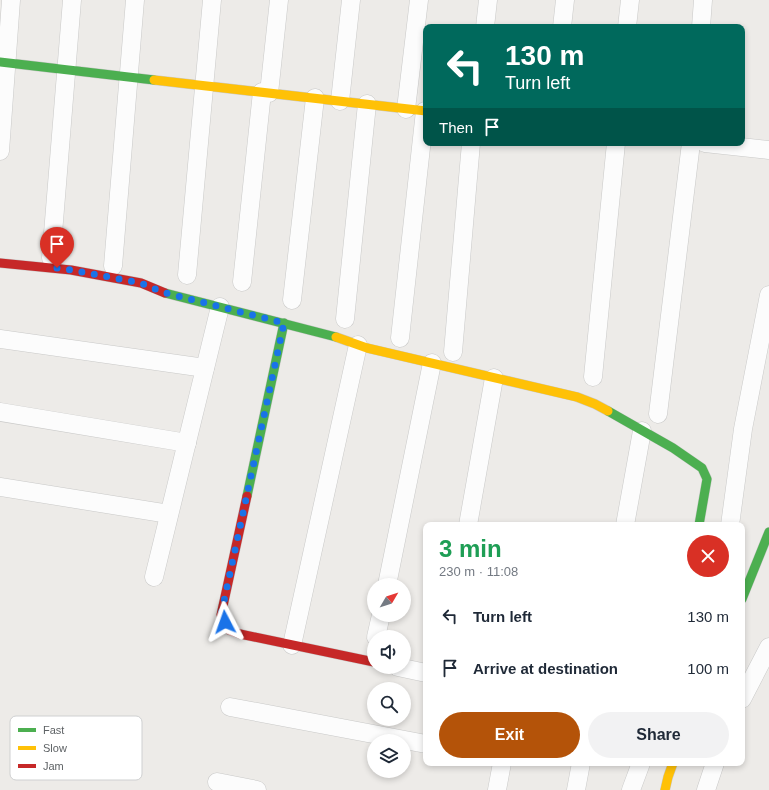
<!DOCTYPE html>
<html lang="en">
<head>
<meta charset="utf-8">
<style>
	:root { --surface:#fff; --page:#f2f2f3; --text:#1f2937; --muted:#747a83; --accent:#b45309 }
	body { margin:0; font-family:Arial,sans-serif; background:var(--page); color:var(--text); height:100vh; display:flex; flex-direction:column; font-size:15px; white-space:nowrap }
	* { box-sizing:border-box; margin:0 }
	p { font-size:13px; color:var(--muted) }
	.icon { flex:none; width:22px; height:22px; fill:none; stroke:currentColor; stroke-width:2; stroke-linecap:round; stroke-linejoin:round }
	.map { position:relative; flex:1; overflow:hidden }
	.sheet { position:absolute; left:423px; top:522px; width:322px; height:244px; display:flex; flex-direction:column; background:var(--surface); border-radius:8px; box-shadow:0 2px 6px #0003 }
	.sheet>* { flex:none }
	.banner { position:absolute; left:423px; top:24px; width:322px; height:122px; border-radius:8px; box-shadow:0 2px 6px #0003; background:#00695c; color:#fff; overflow:hidden }
	.needle { width:26px; rotate:51deg }
	.tools { position:absolute; left:367px; top:578px; display:grid; gap:8px }
	.tools a { display:grid; place-items:center; width:44px; height:44px; border-radius:50%; background:var(--surface); box-shadow:0 2px 6px #0003; font-size:20px }
	.pin { position:absolute; display:grid; place-items:center; width:34px; height:34px; color:#fff; margin:-41px -17px; border-radius:50% 50% 50% 0; rotate:-45deg; box-shadow:0 0 4px #0007 }
	.pin .icon { rotate:45deg }
	.me { position:absolute; width:44px; margin:-22px; rotate:356deg; stroke-linejoin:round; filter:drop-shadow(0 0 3px #0008) }
	.turn { display:flex; align-items:center; gap:14px; height:84px; padding:0 16px; font-size:18px }
	.turn .icon { width:52px; height:52px; stroke-width:2.5 }
	.turn b { display:block; font-size:28px; line-height:34px }
	.then { display:flex; align-items:center; height:38px; padding:0 16px; background:#0003; gap:8px; font-size:15px }
	.round { display:grid; place-items:center; flex:none; width:42px; height:42px; border-radius:21px; background:var(--page) }
	.headline { display:flex; align-items:center; justify-content:space-between; height:68px; padding:0 16px }
	h1 { font-size:24px; font-weight:700; line-height:30px; color:#1e9e55 }
	.cta { display:flex; gap:8px; margin-top:auto; padding:8px 16px }
	.cta a { flex:1; height:46px; border-radius:24px; background:var(--accent); color:#fff; font-size:16px; font-weight:700; line-height:46px; text-align:center }
	.cta a+a { background:var(--page); color:var(--text) }
	ul { padding:0; list-style:none }
	li { display:flex; align-items:center; gap:12px; height:52px; padding:0 16px }
	li div { flex:1 }
	li b { display:block; font-size:15px }
	li em { font-style:normal }
	.map>svg:first-child { display:block }
</style>
</head>
<body>
<div class="map">
<svg width="769" height="790" viewBox="0 0 769 790">
	<rect width="100%" height="100%" fill="#edebe8"/>
	<g fill="none" stroke-linecap="round" stroke-linejoin="round">
		<g stroke="#c9c9c8" stroke-width="19">
			<g id="street">
				<path d="M485,27L488,0"/>
				<path d="M562,27L565,0"/>
				<path d="M627,27L630,0"/>
				<path d="M701,27L703,0"/>
				<path d="M269,93L279,0"/>
				<path d="M340,101L351,0"/>
				<path d="M406,109L419,0"/>
				<path d="M705,143L769,150"/>
				<path d="M0,151L11,0"/>
				<path d="M51,258L72,0"/>
				<path d="M113,266L135,0"/>
				<path d="M187,275L212,0"/>
				<path d="M242,282L262,92"/>
				<path d="M292,300L315,98"/>
				<path d="M345,319L367,104"/>
				<path d="M400,338L425,111"/>
				<path d="M0,339L205,368"/>
				<path d="M453,352L471,143"/>
				<path d="M593,377L616,143"/>
				<path d="M0,412L187,443"/>
				<path d="M658,414L691,143"/>
				<path d="M0,487L169,514"/>
				<path d="M468,525L494,378"/>
				<path d="M625,525L642,431"/>
				<path d="M730,525L743,429L769,295"/>
				<path d="M154,577L220,307"/>
				<path d="M387,585L432,363"/>
				<path d="M376,637L381,615"/>
				<path d="M292,645L358,345"/>
				<path d="M398,667L426,673"/>
				<path d="M742,699L769,647"/>
				<path d="M230,707L426,744"/>
				<path d="M217,782L257,790"/>
				<path d="M497,790L502,763"/>
				<path d="M576,790L581,763"/>
				<path d="M631,790L641,763"/>
				<path d="M706,790L715,763"/>
			</g>
		</g>
		<g stroke="#c9c9c8" stroke-width="10">
			<g id="fast">
				<path d="M0,62L154,80"/>
				<path d="M165,293L336,337"/>
				<path d="M608,411L673,448L702,468L707,479L699,525"/>
				<path d="M247,496L284,323"/>
				<path d="M742,599L769,532"/>
			</g>
		</g>
		<g stroke="#c9c9c8" stroke-width="10">
			<g id="slow">
				<path d="M154,80L426,111"/>
				<path d="M336,337L367,348L577,397L595,404L608,411"/>
				<path d="M665,790L668,777L673,763"/>
			</g>
		</g>
		<g stroke="#c9c9c8" stroke-width="10">
			<g id="jam">
				<path d="M0,263L71,270L141,283L165,293"/>
				<path d="M247,496L221,615L229,630L240,634L374,662"/>
			</g>
		</g>
		<use href="#street" stroke="#fcfcfc" stroke-width="18"/>
		<use href="#fast" stroke="#4caf50" stroke-width="9"/>
		<use href="#slow" stroke="#ffc107" stroke-width="9"/>
		<use href="#jam" stroke="#c62828" stroke-width="9"/>
	</g>
	<g fill="none" stroke-linecap="round" stroke-linejoin="round">
		<path stroke="#1a73e8" stroke-width="7" stroke-dasharray="0 12.6" d="M57,268L71,270L141,283L162,292L284,323L221,615L225,622"/>
	</g>
	<rect x="10" y="716" width="132" height="64" rx="6" fill="#fff" stroke="#cfd0d1" stroke-width="1"/>
	<rect x="18" y="728" width="18" height="4" fill="#4caf50"/>
	<rect x="18" y="746" width="18" height="4" fill="#ffc107"/>
	<rect x="18" y="764" width="18" height="4" fill="#c62828"/>
	<g font-size="11" fill="#5e6265">
		<text x="43" y="734">Fast</text>
		<text x="43" y="752">Slow</text>
		<text x="43" y="770">Jam</text>
	</g>
</svg>
<div class="tools">
<a><svg class="needle" viewBox="-14 -14 28 28"><path d="M0-13l5 13h-10z" fill="#e53935"/><path d="M0 13l5-13h-10z" fill="#747a83"/></svg></a>
<a><svg class="icon" aria-label="sound" viewBox="0 0 24 24"><path d="M4 9h4l5-4v14l-5-4H4zM17 9q2 3 0 6"/></svg></a>
<a><svg class="icon" aria-label="search" viewBox="0 0 24 24"><circle cx="10" cy="10" r="6"/><path d="M15 15l6 6"/></svg></a>
<a><svg class="icon" aria-label="layers" viewBox="0 0 24 24"><path d="M12 4l9 5-9 5-9-5zM3 14l9 5 9-5"/></svg></a>
</div>
<div class="pin" style="left:57px;top:268px;background:#d93025"><svg class="icon" aria-label="arrive" viewBox="0 0 24 24"><path d="M6 21V4h12l-3 4 3 4H6"/></svg></div>
<svg class="me" style="left:225px;top:622px" viewBox="-20 -20 40 40"><path d="M0-17L14 15 0 8-14 15z" fill="#1a73e8" stroke="#fff" stroke-width="4"/></svg>
<div class="banner">
<div class="turn"><svg class="icon" aria-label="left" viewBox="0 0 24 24"><path d="M17 20v-9H6M10 6l-5 5 5 5"/></svg><div><b>130 m</b>Turn left</div></div>
<div class="then">Then<svg class="icon" aria-label="arrive" viewBox="0 0 24 24"><path d="M6 21V4h12l-3 4 3 4H6"/></svg></div>
</div>
<section class="sheet">
<div class="headline"><div><h1>3 min</h1><p>230 m · 11:08</p></div><a class="round" style="background:#d93025;color:#fff"><svg class="icon" aria-label="close" viewBox="0 0 24 24"><path d="M6 6l12 12M18 6L6 18"/></svg></a></div>
<ul>
<li><svg class="icon" aria-label="left" viewBox="0 0 24 24"><path d="M17 20v-9H6M10 6l-5 5 5 5"/></svg><div><b>Turn left</b></div><em>130 m</em></li>
<li><svg class="icon" aria-label="arrive" viewBox="0 0 24 24"><path d="M6 21V4h12l-3 4 3 4H6"/></svg><div><b>Arrive at destination</b></div><em>100 m</em></li>
</ul>
<div class="cta"><a>Exit</a><a>Share</a></div>
</section>
</div>
</body>
</html>
